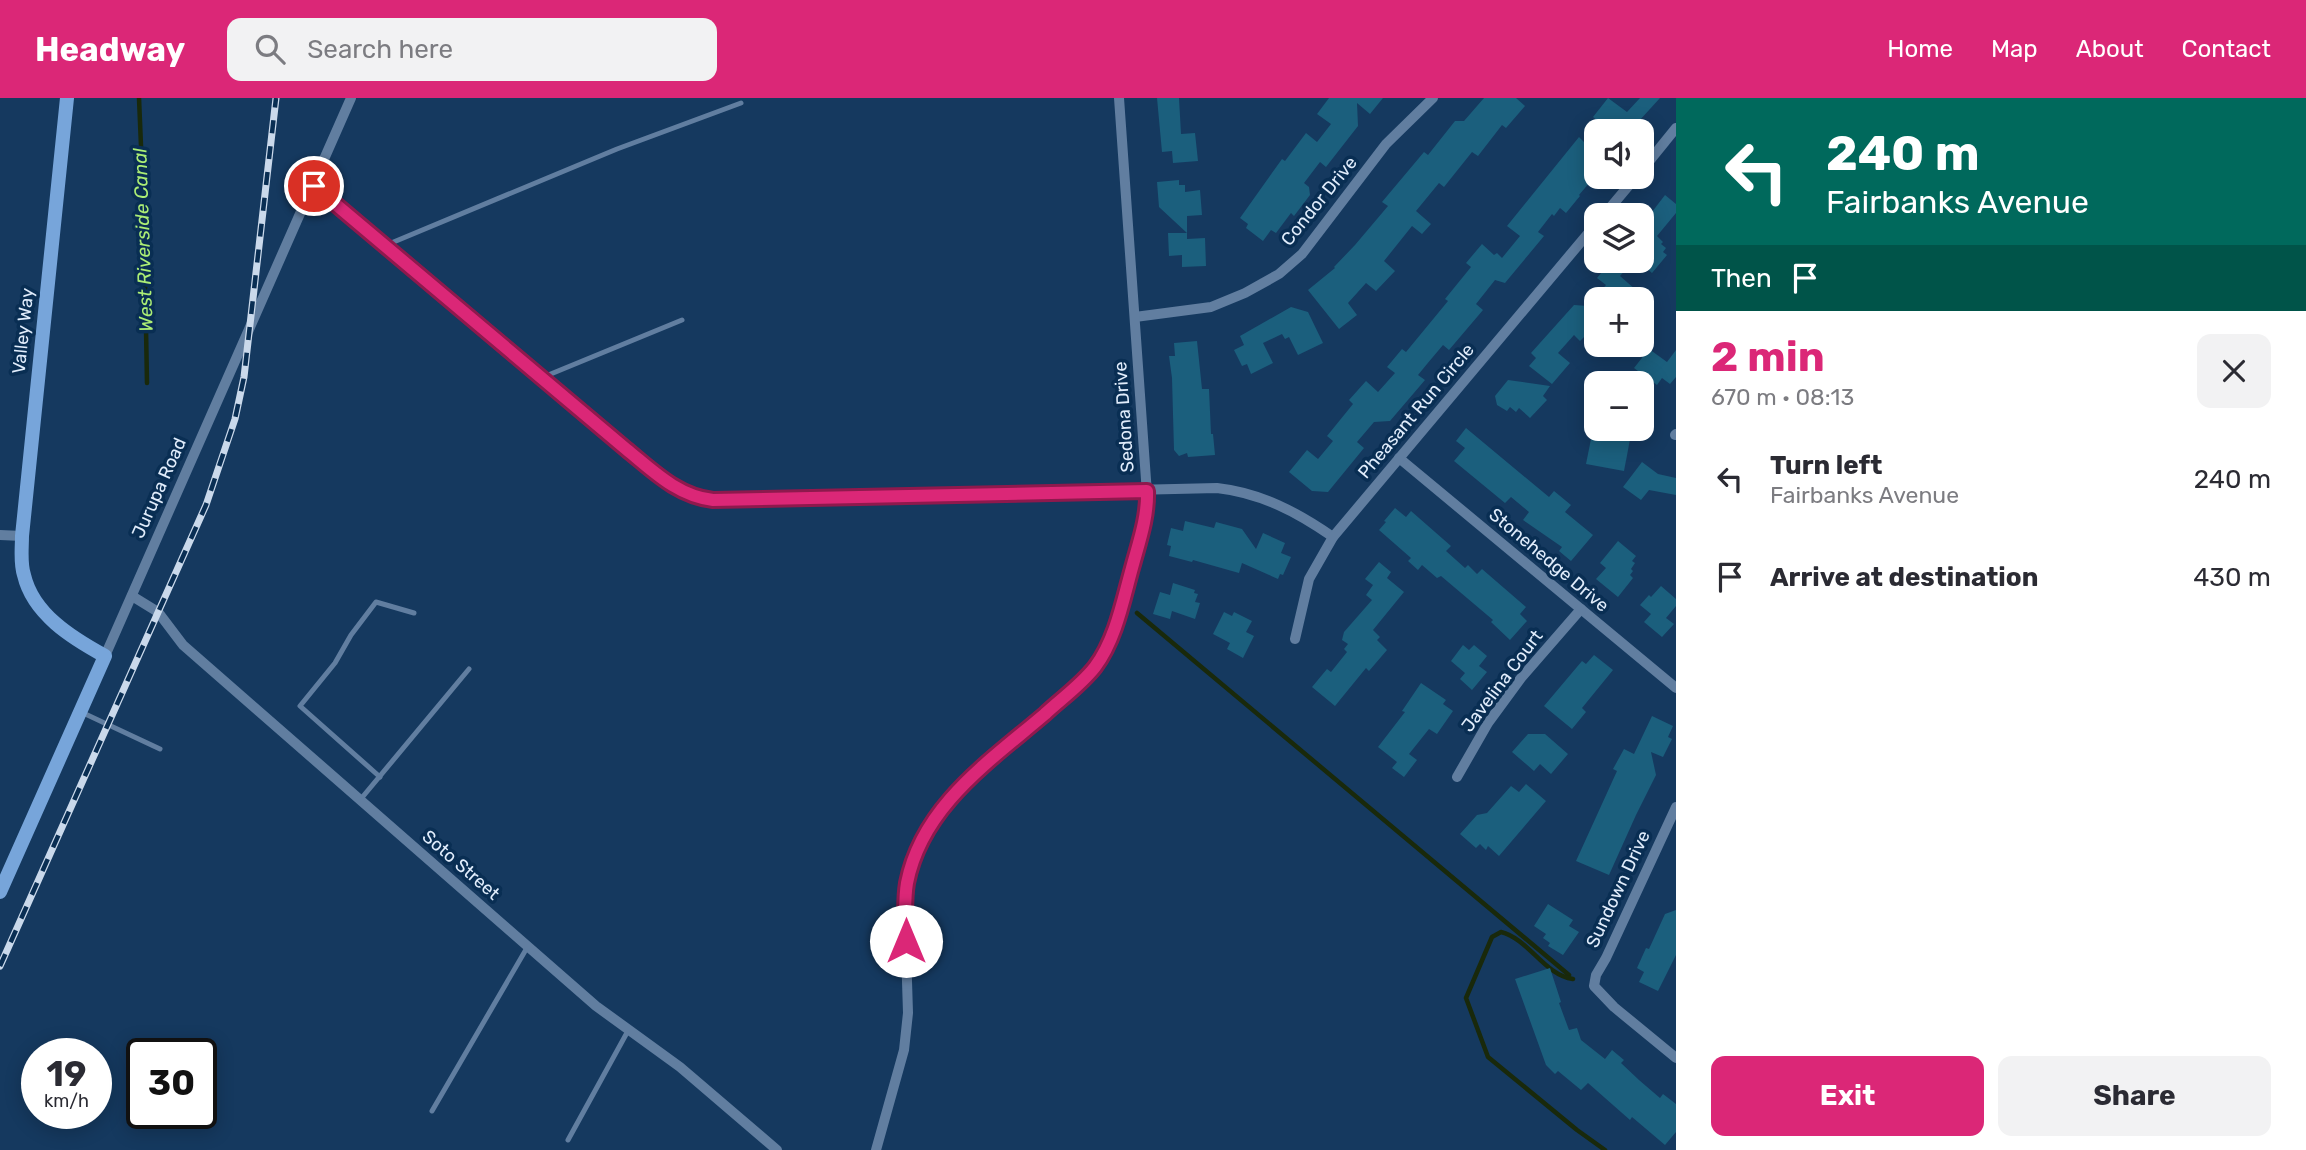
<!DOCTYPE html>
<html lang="en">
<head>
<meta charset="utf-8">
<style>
	:root { --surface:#fff; --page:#f2f2f3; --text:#2b2b33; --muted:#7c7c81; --accent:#db2777 }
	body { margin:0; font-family:Rubik,sans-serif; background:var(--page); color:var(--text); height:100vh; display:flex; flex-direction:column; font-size:26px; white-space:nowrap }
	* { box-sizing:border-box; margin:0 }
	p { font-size:23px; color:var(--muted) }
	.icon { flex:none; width:38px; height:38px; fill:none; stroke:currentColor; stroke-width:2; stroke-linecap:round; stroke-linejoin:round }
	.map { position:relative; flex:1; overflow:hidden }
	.drawer { display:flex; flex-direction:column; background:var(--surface); width:630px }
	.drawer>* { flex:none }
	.banner { background:#00695c; color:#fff; overflow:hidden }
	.fabs { position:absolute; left:1584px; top:21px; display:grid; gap:14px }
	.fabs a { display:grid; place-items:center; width:70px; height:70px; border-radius:14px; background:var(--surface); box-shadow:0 4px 18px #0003; font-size:35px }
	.speed { position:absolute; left:21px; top:940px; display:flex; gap:14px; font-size:35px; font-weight:700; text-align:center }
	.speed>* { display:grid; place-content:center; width:91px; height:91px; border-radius:50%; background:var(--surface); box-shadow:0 4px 18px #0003; line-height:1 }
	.speed small { font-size:18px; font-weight:400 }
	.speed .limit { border:4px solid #111; border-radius:10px; background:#fff; color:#111 }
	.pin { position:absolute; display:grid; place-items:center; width:60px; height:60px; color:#fff; margin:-30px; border:4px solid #fff; border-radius:50%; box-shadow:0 2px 7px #0007 }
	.me { position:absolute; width:77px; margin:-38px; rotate:0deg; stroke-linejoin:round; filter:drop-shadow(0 0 5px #0008) }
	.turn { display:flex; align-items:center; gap:24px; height:147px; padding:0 35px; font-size:32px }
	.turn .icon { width:91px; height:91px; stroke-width:2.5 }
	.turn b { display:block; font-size:49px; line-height:60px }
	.then { display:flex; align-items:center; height:66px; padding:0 35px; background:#0003; gap:14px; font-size:26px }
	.round { display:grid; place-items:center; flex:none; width:74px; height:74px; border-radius:14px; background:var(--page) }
	.summary { display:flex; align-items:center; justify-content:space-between; height:119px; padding:0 35px }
	h1 { font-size:42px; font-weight:700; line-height:52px; color:var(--accent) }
	.cta { display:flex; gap:14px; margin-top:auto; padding:14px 35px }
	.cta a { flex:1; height:80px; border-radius:14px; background:var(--accent); color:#fff; font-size:28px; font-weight:700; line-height:80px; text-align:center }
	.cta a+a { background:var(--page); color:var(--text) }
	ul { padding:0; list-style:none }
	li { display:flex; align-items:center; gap:21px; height:98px; padding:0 35px }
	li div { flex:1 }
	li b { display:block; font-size:26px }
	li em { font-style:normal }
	header { display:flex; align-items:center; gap:42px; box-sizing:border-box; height:98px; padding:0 35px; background:var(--accent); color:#fff }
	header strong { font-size:33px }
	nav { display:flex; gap:38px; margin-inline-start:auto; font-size:24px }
	.search { width:490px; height:63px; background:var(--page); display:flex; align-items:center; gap:18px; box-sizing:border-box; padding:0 24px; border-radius:14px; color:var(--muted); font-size:26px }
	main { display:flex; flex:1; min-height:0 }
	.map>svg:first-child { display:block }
</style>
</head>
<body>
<header>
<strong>Headway</strong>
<div class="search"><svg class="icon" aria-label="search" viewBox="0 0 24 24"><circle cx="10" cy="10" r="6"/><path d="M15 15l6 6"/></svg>Search here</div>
<nav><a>Home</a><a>Map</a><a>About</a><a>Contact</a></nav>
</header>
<main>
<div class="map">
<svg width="1676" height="1052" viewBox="0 0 1676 1052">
	<rect width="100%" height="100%" fill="#15395f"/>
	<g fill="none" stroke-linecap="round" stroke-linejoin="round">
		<g stroke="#19290b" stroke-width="4.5">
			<path d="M139,0L144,120L147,285"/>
			<path d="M1137,515L1569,877"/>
			<path d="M1573,881C1544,877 1529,841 1501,834L1492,839L1466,900L1488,959L1577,1032L1605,1052"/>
		</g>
	</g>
	<g fill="#1b5f7d">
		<path d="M1157,0H1179L1181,36L1195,35L1198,63L1173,65L1172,53L1162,54Z"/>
		<path d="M1329,0H1383L1370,16L1357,5L1358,28L1326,69L1320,64L1304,85L1309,89L1310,97L1294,118L1291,115L1276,135L1271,132L1263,143L1246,130L1248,126L1240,120L1282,61L1285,63L1306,35L1317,44L1331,26L1317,16Z"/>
		<path d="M1484,0H1516L1525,8L1506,30L1502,27L1478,58L1472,54L1444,89L1439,85L1416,113L1431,126L1422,136L1412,128L1384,163L1395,173L1376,193L1366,185L1348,205L1357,217L1339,231L1308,192L1335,170L1334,169L1355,147L1388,108L1382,104L1424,54L1428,57L1455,23H1464Z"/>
		<path d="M1608,0L1627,14L1640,0H1660L1639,23L1642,25L1635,33H1596V77L1579,97L1580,98L1566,115L1560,110L1554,118L1552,116L1538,134L1544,138L1505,185L1495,182L1476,206L1483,212L1449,252L1443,247L1427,266L1418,277L1425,282L1390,323L1374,324L1357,344L1364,350L1328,394L1312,393L1289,374L1307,352L1318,361L1333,343L1327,338L1353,306L1349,302L1366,283L1378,294L1395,275L1387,269L1402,251L1406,254L1448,203L1445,201L1471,169L1466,165L1482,146L1494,157L1497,155L1502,160L1520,138L1507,128L1579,39L1584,44L1599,24L1593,19Z"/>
		<path d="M1179,82V87H1185V94L1200,92L1202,117L1187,118V141L1205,140L1206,168L1182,169V157L1169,158L1168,135H1187L1159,109L1157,84Z"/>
		<path d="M1665,97L1676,106V115L1657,138L1663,144L1661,146L1666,150L1663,154L1667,157L1652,175L1642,166V127Z"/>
		<path d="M1611,163H1633L1620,178L1636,192L1628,201H1596V248L1585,238L1580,243L1574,237L1558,255L1570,265L1552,286L1529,268L1536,260L1531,255L1574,207L1588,208L1606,187L1597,180Z"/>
		<path d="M1291,209L1308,214L1323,245L1298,257L1289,239L1285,241L1282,236L1263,245L1273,265L1251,276L1247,266L1242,268L1234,252L1244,247L1240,238Z"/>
		<path d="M1197,243L1202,291H1209L1211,336H1213L1215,357L1188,359L1187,355L1179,358L1174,352L1172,280L1169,258H1175L1174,245Z"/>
		<path d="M1649,251L1667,264L1676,252V279L1670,286L1662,280L1657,287L1634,270Z"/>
		<path d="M1508,282L1550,288L1543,298L1547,302L1530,320L1519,310L1516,314L1510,309L1507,313L1497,307L1495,298Z"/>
		<path d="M1466,330L1549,399L1554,393L1571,407L1565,414L1593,437L1571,463L1559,453L1562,449L1523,422L1529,414L1511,399L1505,405L1454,363L1465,350L1456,343Z"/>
		<path d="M1593,331H1632L1624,373L1586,366Z"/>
		<path d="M1642,364L1658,376L1676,380V397L1649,392L1641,402L1623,389Z"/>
		<path d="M1395,410L1406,419L1411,413L1451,448L1446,453L1465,470L1468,467L1477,476L1482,471L1526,509L1520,516L1527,523L1510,542L1491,524L1493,522L1441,478L1437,480L1422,467L1418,472L1408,463L1411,460L1379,432L1386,424L1384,423Z"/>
		<path d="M1185,423L1214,430L1216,424L1242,431L1256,451L1263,435L1285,445L1281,455L1291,459L1283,477L1280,476L1278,481L1242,465L1239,475L1193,462L1192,464L1169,458L1171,448L1167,447L1171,430L1183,433Z"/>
		<path d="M1618,443L1636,458L1632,463L1635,465L1631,471L1633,473L1630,477L1633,480L1618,499L1596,481L1606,470L1600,465Z"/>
		<path d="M1379,464L1391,474L1387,480L1404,494L1373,532L1380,539L1377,542L1387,552L1369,573L1366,570L1335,608L1312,589L1327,571L1331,574L1347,554L1344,551L1348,546L1342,542L1344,534L1372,502L1366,497L1373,487L1365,481Z"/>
		<path d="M1173,485L1195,492L1194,495L1198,496L1195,504L1200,505L1195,521L1172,513L1170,521L1153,516L1160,494L1170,497Z"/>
		<path d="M1661,488L1676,501V508L1666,520L1674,526L1662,539L1644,524L1651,516L1640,507L1649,497L1651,499Z"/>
		<path d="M1224,514L1232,518L1234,514L1252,523L1246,534L1254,538L1243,560L1227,551L1230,545L1213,536Z"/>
		<path d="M1463,547L1469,552L1474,547L1487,558L1479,568L1487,574L1472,592L1460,581L1465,575L1451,563Z"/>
		<path d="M1594,557L1613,572L1582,610L1586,614L1572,631L1544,608L1582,563L1586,566Z"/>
		<path d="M1421,585L1446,602L1443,606L1453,613L1437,636L1429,631L1409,656L1417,662L1404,679L1392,670L1397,664L1378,649L1405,614L1402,613Z"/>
		<path d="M1652,618L1673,628L1668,639L1672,641L1663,659L1651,654L1656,677L1636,717L1609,777L1576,763L1617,673L1613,671L1624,651L1634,656Z"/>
		<path d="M1528,636H1545L1568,656L1551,676L1540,666L1534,673L1512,654Z"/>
		<path d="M1526,686L1546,703L1499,758L1488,748L1486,752L1480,746L1476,750L1460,736L1477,717L1487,715L1511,688L1519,694Z"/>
		<path d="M1548,806L1573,822L1569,828L1579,834L1563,857L1548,848L1550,845L1543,840L1546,836L1534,828Z"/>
		<path d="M1676,812V857L1658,893L1639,884L1644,874L1637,870L1646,850L1649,851L1665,816Z"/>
		<path d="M1550,870L1561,904L1559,905L1569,932L1577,930L1581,942L1605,961L1612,952L1624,962L1621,965L1639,982L1660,1000L1663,996L1676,1006V1034L1665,1047L1632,1019L1630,1022L1588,985L1581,992L1558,973L1555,976L1546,967L1515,881Z"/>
	</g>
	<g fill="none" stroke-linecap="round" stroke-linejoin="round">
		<g stroke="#617ea0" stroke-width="5">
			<path d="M384,148L617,51L741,5"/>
			<path d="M541,280L682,222"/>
			<path d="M81,614L160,651"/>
			<path d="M380,679L300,608L335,565L351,537L376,504L414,515"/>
			<path d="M360,702L469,571"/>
			<path d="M432,1013L528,848"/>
			<path d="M568,1042L629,931"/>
		</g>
		<g stroke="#617ea0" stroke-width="10">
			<path d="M1642,72L1676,30"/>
			<path d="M314,88L626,351C653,372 677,397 713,402L1217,390C1261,395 1297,414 1333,439"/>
			<path d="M1604,117L1636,79"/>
			<path d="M1135,219L1211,209L1245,195L1279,176L1302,156L1386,46L1433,0"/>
			<path d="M1675,337L1676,336"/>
			<path d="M1399,360L1676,590"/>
			<path d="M0,437L22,438"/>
			<path d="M132,498L158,514L183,547L596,908L680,969L777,1052"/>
			<path d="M1295,541L1309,481L1333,439L1596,126"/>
			<path d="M105,558L351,0"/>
			<path d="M1457,679L1488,625L1521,580L1581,511"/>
			<path d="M1676,709L1606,860L1596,877L1594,888L1614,909L1676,960"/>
			<path d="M876,1052L904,952L908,915L905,819L907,784L921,744L938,715L960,688L1070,593L1094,570L1106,552L1121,508L1148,410L1119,0"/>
		</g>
		<path stroke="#77a5da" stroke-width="14" d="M0,794L105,558C72,540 33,516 24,477C20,465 22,451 22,438L67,0"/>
		<g stroke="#cad9eb" stroke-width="7">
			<path id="rail" d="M0,868L206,407L235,321L244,279L276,0"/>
		</g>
		<use href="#rail" stroke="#092e53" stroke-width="4.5" stroke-dasharray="13" stroke-linecap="butt"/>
	</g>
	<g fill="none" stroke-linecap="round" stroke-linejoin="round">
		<g stroke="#8e194d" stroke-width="18">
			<path id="route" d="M314,88L626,351C652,372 677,398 713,402L1147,393C1148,419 1139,444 1132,470C1123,502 1116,541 1095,569C1081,587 1061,601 1045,616C990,663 922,708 907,785C904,803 905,824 906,843"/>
		</g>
		<use href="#route" stroke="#db2777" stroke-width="12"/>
	</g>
	<g text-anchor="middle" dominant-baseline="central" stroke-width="7" stroke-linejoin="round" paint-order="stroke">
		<g font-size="18" fill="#e1edfc" stroke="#092e53">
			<text transform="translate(1319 103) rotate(-51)">Condor Drive</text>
			<text transform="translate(23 233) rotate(-84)">Valley Way</text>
			<text transform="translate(1416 313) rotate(-50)">Pheasant Run Circle</text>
			<text transform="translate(1124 319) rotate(-94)">Sedona Drive</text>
			<text transform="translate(159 390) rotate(-66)">Jurupa Road</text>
			<text transform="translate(1549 462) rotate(40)">Stonehedge Drive</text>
			<text transform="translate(1502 583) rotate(-53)">Javelina Court</text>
			<text transform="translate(461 767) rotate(41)">Soto Street</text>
			<text transform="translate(1618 791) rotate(-65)">Sundown Drive</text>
		</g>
		<g font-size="19" font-style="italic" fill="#acee75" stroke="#092e53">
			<text transform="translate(143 142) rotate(-92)">West Riverside Canal</text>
		</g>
	</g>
</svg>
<div class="fabs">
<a><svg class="icon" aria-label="sound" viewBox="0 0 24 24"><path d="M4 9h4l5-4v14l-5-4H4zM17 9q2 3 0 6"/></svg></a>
<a><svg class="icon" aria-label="layers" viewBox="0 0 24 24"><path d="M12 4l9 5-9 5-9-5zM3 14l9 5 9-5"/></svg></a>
<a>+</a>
<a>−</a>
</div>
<div class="speed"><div>19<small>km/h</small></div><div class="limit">30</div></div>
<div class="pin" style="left:314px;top:88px;background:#d93025"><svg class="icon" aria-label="arrive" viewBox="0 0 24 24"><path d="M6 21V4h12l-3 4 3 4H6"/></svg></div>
<svg class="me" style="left:906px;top:843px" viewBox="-20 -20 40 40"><circle r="19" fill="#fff"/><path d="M0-13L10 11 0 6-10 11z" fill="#db2777"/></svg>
</div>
<section class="drawer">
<div class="banner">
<div class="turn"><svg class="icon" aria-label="left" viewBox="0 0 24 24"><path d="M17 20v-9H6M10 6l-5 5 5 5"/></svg><div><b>240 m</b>Fairbanks Avenue</div></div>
<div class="then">Then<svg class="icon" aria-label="arrive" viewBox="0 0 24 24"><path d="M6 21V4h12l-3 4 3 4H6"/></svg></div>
</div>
<div class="summary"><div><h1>2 min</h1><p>670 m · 08:13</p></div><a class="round"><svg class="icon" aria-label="close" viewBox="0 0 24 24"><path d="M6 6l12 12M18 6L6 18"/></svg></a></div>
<ul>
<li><svg class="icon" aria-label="left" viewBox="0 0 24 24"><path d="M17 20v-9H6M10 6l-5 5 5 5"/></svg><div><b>Turn left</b><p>Fairbanks Avenue</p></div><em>240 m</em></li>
<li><svg class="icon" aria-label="arrive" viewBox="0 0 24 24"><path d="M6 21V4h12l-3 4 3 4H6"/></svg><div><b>Arrive at destination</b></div><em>430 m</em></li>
</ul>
<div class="cta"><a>Exit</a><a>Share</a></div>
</section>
</main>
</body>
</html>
